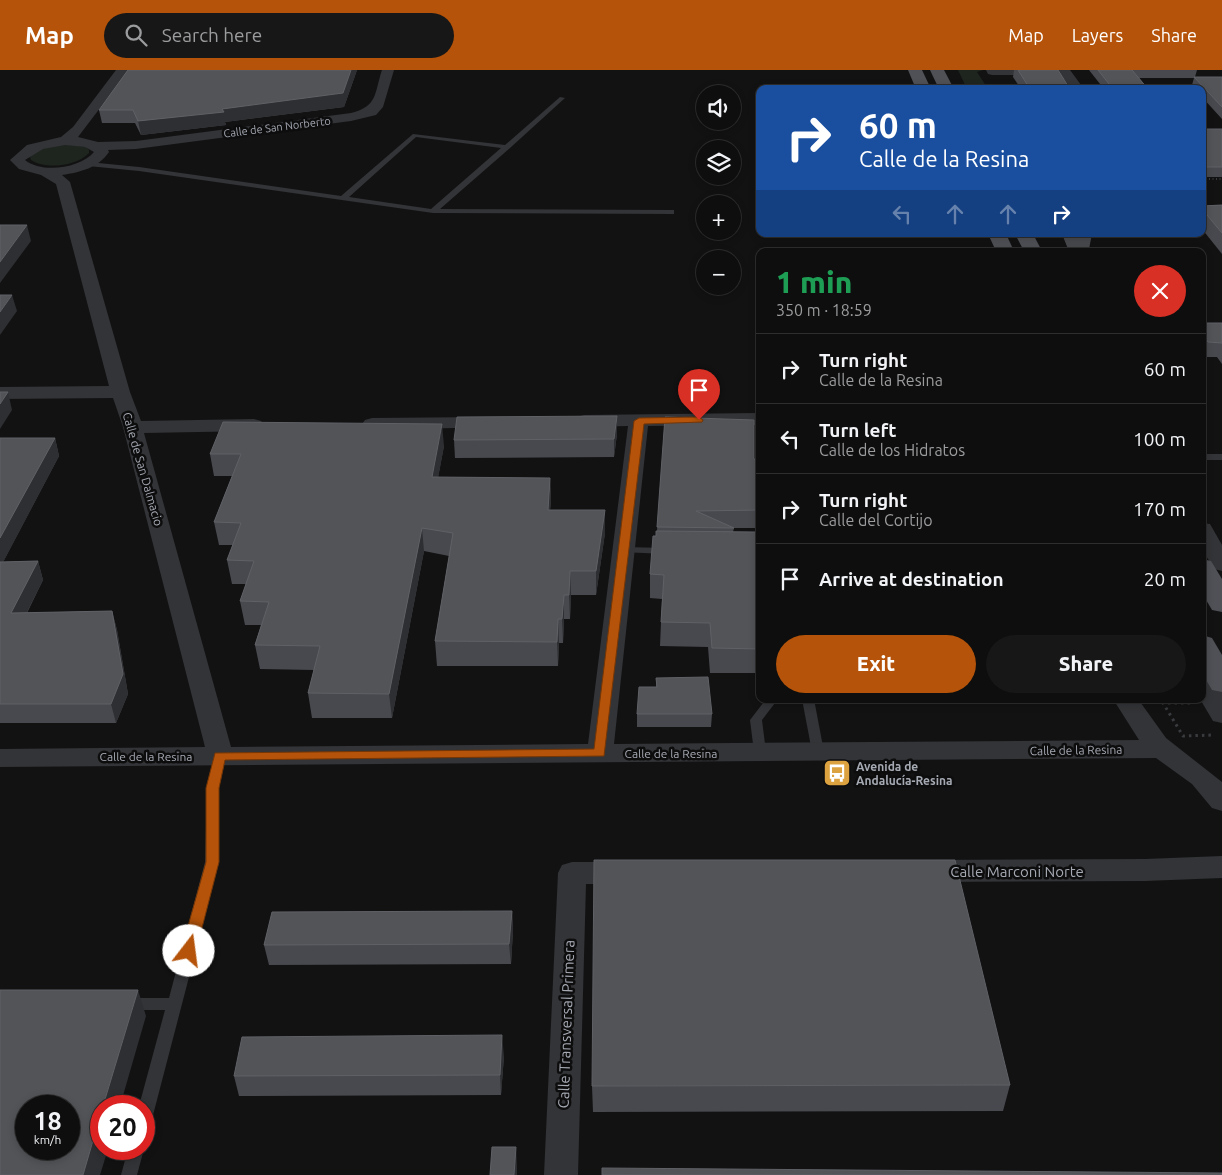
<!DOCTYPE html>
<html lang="en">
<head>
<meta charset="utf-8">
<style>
	:root { --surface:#0e0e0e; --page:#171717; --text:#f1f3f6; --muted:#9b9c9e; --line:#2e2e2e; --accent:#b45309 }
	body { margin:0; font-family:Ubuntu,sans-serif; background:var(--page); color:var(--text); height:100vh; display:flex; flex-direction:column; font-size:19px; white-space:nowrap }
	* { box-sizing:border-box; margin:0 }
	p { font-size:16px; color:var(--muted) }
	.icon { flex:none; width:28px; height:28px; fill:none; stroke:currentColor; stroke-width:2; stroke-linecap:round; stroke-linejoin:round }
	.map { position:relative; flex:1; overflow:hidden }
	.details { position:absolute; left:756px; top:178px; width:450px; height:455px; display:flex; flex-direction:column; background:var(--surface); border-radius:10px; box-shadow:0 2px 8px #0003,0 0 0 1px var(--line) }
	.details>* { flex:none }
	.banner { position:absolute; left:756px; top:15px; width:450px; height:152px; border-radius:10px; box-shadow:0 2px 8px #0003,0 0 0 1px var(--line); background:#1a4fa0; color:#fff; overflow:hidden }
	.tools { position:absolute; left:696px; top:15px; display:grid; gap:10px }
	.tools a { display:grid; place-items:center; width:45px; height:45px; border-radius:50%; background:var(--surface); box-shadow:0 2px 8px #0003,0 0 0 1px var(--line); font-size:25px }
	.speed { position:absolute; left:15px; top:1025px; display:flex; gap:10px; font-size:25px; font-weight:700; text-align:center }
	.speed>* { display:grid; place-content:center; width:65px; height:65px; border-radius:50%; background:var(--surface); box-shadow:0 2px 8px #0003,0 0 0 1px var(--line); line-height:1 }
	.speed small { font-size:12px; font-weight:400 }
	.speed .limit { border:8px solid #d22; background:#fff; color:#111 }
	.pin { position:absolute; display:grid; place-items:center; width:42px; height:42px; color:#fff; margin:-51px -21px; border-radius:50% 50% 50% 0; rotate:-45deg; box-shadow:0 0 5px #0007 }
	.pin .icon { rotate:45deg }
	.me { position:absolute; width:55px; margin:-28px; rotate:15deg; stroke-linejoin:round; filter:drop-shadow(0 0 4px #0008) }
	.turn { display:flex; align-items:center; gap:18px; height:105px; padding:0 20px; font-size:22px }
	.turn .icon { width:65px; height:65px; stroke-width:2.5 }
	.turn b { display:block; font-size:35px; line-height:42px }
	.lanes { display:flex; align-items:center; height:48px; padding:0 20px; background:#0003; justify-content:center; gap:25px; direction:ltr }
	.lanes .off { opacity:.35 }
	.round { display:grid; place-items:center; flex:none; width:52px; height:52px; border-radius:26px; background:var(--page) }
	.head { display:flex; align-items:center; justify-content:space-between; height:85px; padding:0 20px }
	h1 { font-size:30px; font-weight:800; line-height:38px; color:#1e9e55 }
	.button { display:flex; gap:10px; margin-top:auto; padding:10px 20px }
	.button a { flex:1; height:58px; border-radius:30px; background:var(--accent); color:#fff; font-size:20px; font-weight:800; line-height:58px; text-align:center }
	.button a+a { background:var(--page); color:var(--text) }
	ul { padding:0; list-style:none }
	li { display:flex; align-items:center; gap:15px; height:70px; padding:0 20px; border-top:1px solid var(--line) }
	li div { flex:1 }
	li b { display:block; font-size:19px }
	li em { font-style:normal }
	header { display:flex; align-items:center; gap:30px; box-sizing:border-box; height:70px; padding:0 25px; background:var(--accent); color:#fff }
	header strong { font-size:24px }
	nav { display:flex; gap:28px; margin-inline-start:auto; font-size:18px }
	.search { width:350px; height:45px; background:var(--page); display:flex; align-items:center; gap:12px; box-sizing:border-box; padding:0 18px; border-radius:28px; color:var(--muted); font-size:19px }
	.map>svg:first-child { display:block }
</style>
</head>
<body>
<header>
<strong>Map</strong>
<div class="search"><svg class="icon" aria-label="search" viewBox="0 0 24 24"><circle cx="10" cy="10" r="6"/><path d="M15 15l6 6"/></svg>Search here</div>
<nav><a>Map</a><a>Layers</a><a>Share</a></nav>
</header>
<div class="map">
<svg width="1222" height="1105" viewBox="0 0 1222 1105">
	<rect width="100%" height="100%" fill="#121213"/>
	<g fill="#1e251f">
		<path d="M958,0H983L977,2L988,19H967Z"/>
		<path d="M61,74L86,77L89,80V83C77,96 46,100 31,90L30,87L37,80Z"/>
	</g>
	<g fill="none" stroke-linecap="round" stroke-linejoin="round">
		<path stroke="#393b3e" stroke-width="2" stroke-dasharray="1 2.5" stroke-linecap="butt" d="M1202,109H1222"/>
		<path stroke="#393b3e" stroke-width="3" stroke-dasharray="2.5 4" stroke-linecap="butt" d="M1190,633H1163L1183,666L1214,665"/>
		<g fill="#333437" fill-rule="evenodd">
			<path d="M560,27L565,28L510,78L440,139L671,140H674V144L433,143L139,101L88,96L85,94L88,92L139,97L341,126L413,64L505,75ZM416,67L501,78L431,139L349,127Z"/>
			<rect x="1202" y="384" width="20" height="6"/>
			<path d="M625,477L666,478L671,481L666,484L621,482L620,480L621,478Z"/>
			<path d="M766,629H778L762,650L766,682L764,685H756L754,682L750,650Z"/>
			<path d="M802,629H814L824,682L822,685H814L812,682Z"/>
			<path d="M220,682L224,683L226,686L219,718V792L152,1049L150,1054L144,1056V1036H139L165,940H127L122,938L120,934L122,930L127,928H169L205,792L207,718L214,686L216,683Z"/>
			<path d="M144,1078V1079L137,1105H121L128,1079Z"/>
		</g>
		<g fill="#333437" fill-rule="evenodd">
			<path d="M116,0H129L78,67L98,72L136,71L351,43C378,36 374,24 382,0H394L383,37L376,45L351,51L136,79L108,80L109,82C98,98 81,102 62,105L70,112L130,322L141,351L254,349L261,351L264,355L261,359L254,361L144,363L231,677L588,674L628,356L584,357L577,355L574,351L577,347L584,345L758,343L760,344V354L758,355L648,356L614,674L1139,670L1113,629H1138L1166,668L1222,712V741L1212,738L1192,714L1156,688L0,697V679L205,677L123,357L113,328L0,329V317L109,316L56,114L41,105L19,99L10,90L27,75L61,67L73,57ZM65,75L85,77L94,82C81,98 42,104 25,90L43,79Z"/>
			<path d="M986,0H1070L1084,19H1071L1061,5H992L988,4Z"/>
			<path d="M488,347L495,349L498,353L495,357L372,360L365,358L362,354L365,350L372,348Z"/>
			<path d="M1202,453L1210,454L1222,475V501L1214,499L1202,479Z"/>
			<path d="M1202,601L1211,603L1222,622V653L1213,651L1200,629H1202Z"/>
			<path d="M1222,786V808L1145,811L926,812L916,809L912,801L916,793L926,790L1145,789Z"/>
			<path d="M572,792H625L635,795L639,803L635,811L625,814H586L578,1105H544L558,803L562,795Z"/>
		</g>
		<g fill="#4f5156" fill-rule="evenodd">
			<path d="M908,0H922L931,19H916Z"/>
			<path d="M930,0H944L954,19H939Z"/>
			<path d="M988,164H1006L1014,181H996Z"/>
			<path d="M1015,164H1033L1042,181H1024Z"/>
			<path d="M1202,489L1211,491L1222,509V542L1212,540L1202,523Z"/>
			<path d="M1202,565L1212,568L1222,585V622L1212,620L1202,603Z"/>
		</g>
	</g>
	<g fill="#48494e">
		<path d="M128,0H357L344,37L225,52L226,55L141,65L135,53H102L99,40Z"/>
		<path d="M1014,0H1058L1070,19H1021L1013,7Z"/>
		<path d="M1089,0H1197L1195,7H1222V49L1202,27V19H1195L1192,15L1194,8H1139L1148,19H1104Z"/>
		<rect x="1202" y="59" width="20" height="48"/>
		<path d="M1222,135V184L1202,159V136Z"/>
		<path d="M1062,164H1092L1089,179H1068Z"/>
		<path d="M1222,253V294L1217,287H1204L1202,285V263Z"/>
		<path d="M665,347L754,389H760V458H734L733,462L760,464V603H710L708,577L660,576L662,529L650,528V504L657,461Z"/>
		<path d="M617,364L614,387L455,388L454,370Z"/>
		<path d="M0,368H55L59,386L3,492L38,491L43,510L27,543L112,541L117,560L128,624L116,653H0Z"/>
		<path d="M444,376L438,407L550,408L551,431L550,440L605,463L596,525H571L570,549H564L563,573H559L558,596H437L435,571L449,486L424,481L392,648H312L308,623L314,600L260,599L255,575L261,555H245L240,531L246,514H232L227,490L233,475H219L214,452L232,406H214L210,384Z"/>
		<path d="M656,608L712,644L711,657H637V644L656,617Z"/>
		<path d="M512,841L513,861L511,894L269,895L264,875Z"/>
		<path d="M504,986L501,1025L239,1026L234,1006Z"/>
		<path d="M1010,1015L1003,1041L593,1042L592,1016Z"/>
	</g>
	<g fill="#2e2f32">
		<path d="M351,0H357L344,37L225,52L226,55L141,65L138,51L222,39Z"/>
		<path d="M27,155L31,171L0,213V192Z"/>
		<path d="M12,225L17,241L0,265V242Z"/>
		<path d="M8,322L12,340L0,359V334Z"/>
		<path d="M617,346V364L614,387V369Z"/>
		<path d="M442,354L444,376L434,430L432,407Z"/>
		<path d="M55,368L59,386L0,498V468Z"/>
		<path d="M550,408L551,431L548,463V440Z"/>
		<path d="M605,440V463L596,525V501Z"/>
		<path d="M422,458L424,481L392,648L389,624Z"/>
		<path d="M38,491L43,510L17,562L11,543Z"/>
		<path d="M570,501L571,525L570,549L569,525Z"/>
		<path d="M564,525V549L563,573L562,549Z"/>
		<path d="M112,541L117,560L128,624L116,653L111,634Z"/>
		<path d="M558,549L559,573L558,596L557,572Z"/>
		<path d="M512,841L513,861L511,894L509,874Z"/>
		<path d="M138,920L146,946L120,1036H103Z"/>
		<path d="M502,965L504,986L501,1025L500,1005Z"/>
		<path d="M101,1043V1079H108L100,1105H83Z"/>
		<path d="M516,1077L517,1097V1105H514Z"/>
	</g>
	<g fill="#525458" stroke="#5f6166" fill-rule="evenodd">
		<path d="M128,0H351L343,23L222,39L224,42L138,51L133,40H99Z"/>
		<path d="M1018,0H1058L1070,19H1030Z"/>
		<path d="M1098,0H1132L1148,19H1113Z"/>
		<path d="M1194,7H1222V37Z"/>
		<rect x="1202" y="59" width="20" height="38"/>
		<path d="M1222,135V163L1202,139V136Z"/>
		<path d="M0,155H27L0,192Z"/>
		<path d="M0,225H12L0,242Z"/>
		<path d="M1202,253H1222V273L1208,272L1202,263Z"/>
		<path d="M0,322H8L0,334Z"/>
		<path d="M617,346L614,369L454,370L457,347Z"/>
		<path d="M665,347L754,350V389H760V440L696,441L734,458L657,457Z"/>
		<path d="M223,352L442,354L432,407L550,408L548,440H605L596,501H570L569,525H564L562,549H558L557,572L435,571L453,463L422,458L389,624L308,623L320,576L255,575L269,532L240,531L254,491L227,490L241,453L214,452L241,384H210Z"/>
		<path d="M0,368H55L0,468Z"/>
		<path d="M656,461L756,462L760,464V579L712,578L710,553L661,552L664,505L650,504L653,466H656Z"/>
		<path d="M38,491L11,543L112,541L123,604L111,634H0V492Z"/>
		<path d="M708,607L712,644H637L639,617H657L656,608Z"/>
		<path d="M594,790H955L1010,1015L592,1016Z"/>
		<path d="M512,841L509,874L264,875L272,842Z"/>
		<path d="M0,920H138L103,1036H101V1043L83,1105H0ZM26,1036H69V1079H26Z"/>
		<path d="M502,965L500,1005L234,1006L242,967Z"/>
		<path d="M492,1077H516L514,1105H490Z"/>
		<path d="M602,1098L1222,1103V1105H602Z"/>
	</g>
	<path fill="#b45309" stroke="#753606" d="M699,347L703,350L702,352L644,354L604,686L225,690L219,718V792L196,881L194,885H183L181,881L206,792V718L215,683L594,679L634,351L639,348Z"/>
	<defs>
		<g id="bus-square" transform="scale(1.4375)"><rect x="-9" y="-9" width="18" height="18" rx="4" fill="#dca240" stroke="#0d0d0e"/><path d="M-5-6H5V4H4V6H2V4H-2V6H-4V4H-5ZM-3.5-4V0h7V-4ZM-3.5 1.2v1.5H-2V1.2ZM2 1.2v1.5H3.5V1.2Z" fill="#fff"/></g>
	</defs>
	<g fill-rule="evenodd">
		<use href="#bus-square" x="837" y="703"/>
	</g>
	<g text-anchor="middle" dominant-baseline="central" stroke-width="5" stroke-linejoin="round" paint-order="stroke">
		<g font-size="11" fill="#a5a9b2" stroke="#0d0d0e">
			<text transform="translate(277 57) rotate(-7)">Calle de San Norberto</text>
		</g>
		<g font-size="12" fill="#a5a9b2" stroke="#0d0d0e">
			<text transform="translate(143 399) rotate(74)">Calle de San Dalmacio</text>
			<text transform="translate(1076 680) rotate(-1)">Calle de la Resina</text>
			<text x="671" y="683">Calle de la Resina</text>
			<text x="146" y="686">Calle de la Resina</text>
		</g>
		<g font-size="12" font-weight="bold" fill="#a5a9b2" stroke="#0d0d0e" text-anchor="start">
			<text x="856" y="696">Avenida de<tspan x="856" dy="14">Andalucía-Resina</tspan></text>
		</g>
		<g font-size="15" fill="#a5a9b2" stroke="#0d0d0e">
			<text x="1017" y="801">Calle Marconi Norte</text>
			<text transform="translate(566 954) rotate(-88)">Calle Transversal Primera</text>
		</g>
	</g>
</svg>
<div class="tools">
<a><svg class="icon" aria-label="sound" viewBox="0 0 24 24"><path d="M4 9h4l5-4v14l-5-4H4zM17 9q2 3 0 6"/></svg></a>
<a><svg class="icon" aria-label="layers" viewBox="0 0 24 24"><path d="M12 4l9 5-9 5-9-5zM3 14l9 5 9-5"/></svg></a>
<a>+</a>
<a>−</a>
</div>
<div class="speed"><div>18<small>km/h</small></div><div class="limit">20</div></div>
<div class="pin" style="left:699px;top:350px;background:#d93025"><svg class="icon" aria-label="arrive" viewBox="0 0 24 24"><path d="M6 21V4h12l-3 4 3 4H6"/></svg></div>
<svg class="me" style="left:189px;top:881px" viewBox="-20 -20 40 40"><circle r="19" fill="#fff"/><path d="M0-13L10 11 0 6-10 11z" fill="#b45309"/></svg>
<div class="banner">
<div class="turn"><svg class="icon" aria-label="right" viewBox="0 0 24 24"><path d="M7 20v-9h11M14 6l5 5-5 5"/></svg><div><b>60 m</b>Calle de la Resina</div></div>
<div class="lanes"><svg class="icon off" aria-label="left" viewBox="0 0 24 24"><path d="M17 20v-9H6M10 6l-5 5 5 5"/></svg><svg class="icon off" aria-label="ahead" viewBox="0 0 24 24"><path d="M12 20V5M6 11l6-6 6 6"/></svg><svg class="icon off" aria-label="ahead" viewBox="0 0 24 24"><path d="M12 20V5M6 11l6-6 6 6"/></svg><svg class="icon" aria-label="right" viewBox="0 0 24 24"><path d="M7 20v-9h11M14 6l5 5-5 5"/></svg></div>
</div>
<section class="details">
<div class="head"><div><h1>1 min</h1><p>350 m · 18:59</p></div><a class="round" style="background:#d93025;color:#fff"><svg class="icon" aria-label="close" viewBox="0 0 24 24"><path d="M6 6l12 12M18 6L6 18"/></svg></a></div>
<ul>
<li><svg class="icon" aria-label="right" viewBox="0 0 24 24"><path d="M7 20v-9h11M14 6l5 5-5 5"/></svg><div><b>Turn right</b><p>Calle de la Resina</p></div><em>60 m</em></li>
<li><svg class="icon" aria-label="left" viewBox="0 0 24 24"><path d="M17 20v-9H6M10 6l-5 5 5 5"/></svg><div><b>Turn left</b><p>Calle de los Hidratos</p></div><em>100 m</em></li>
<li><svg class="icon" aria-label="right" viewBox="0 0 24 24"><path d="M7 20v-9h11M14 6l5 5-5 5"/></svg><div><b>Turn right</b><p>Calle del Cortijo</p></div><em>170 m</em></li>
<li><svg class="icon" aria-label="arrive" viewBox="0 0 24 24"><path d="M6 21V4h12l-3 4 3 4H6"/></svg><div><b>Arrive at destination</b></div><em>20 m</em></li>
</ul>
<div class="button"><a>Exit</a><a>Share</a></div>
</section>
</div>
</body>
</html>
